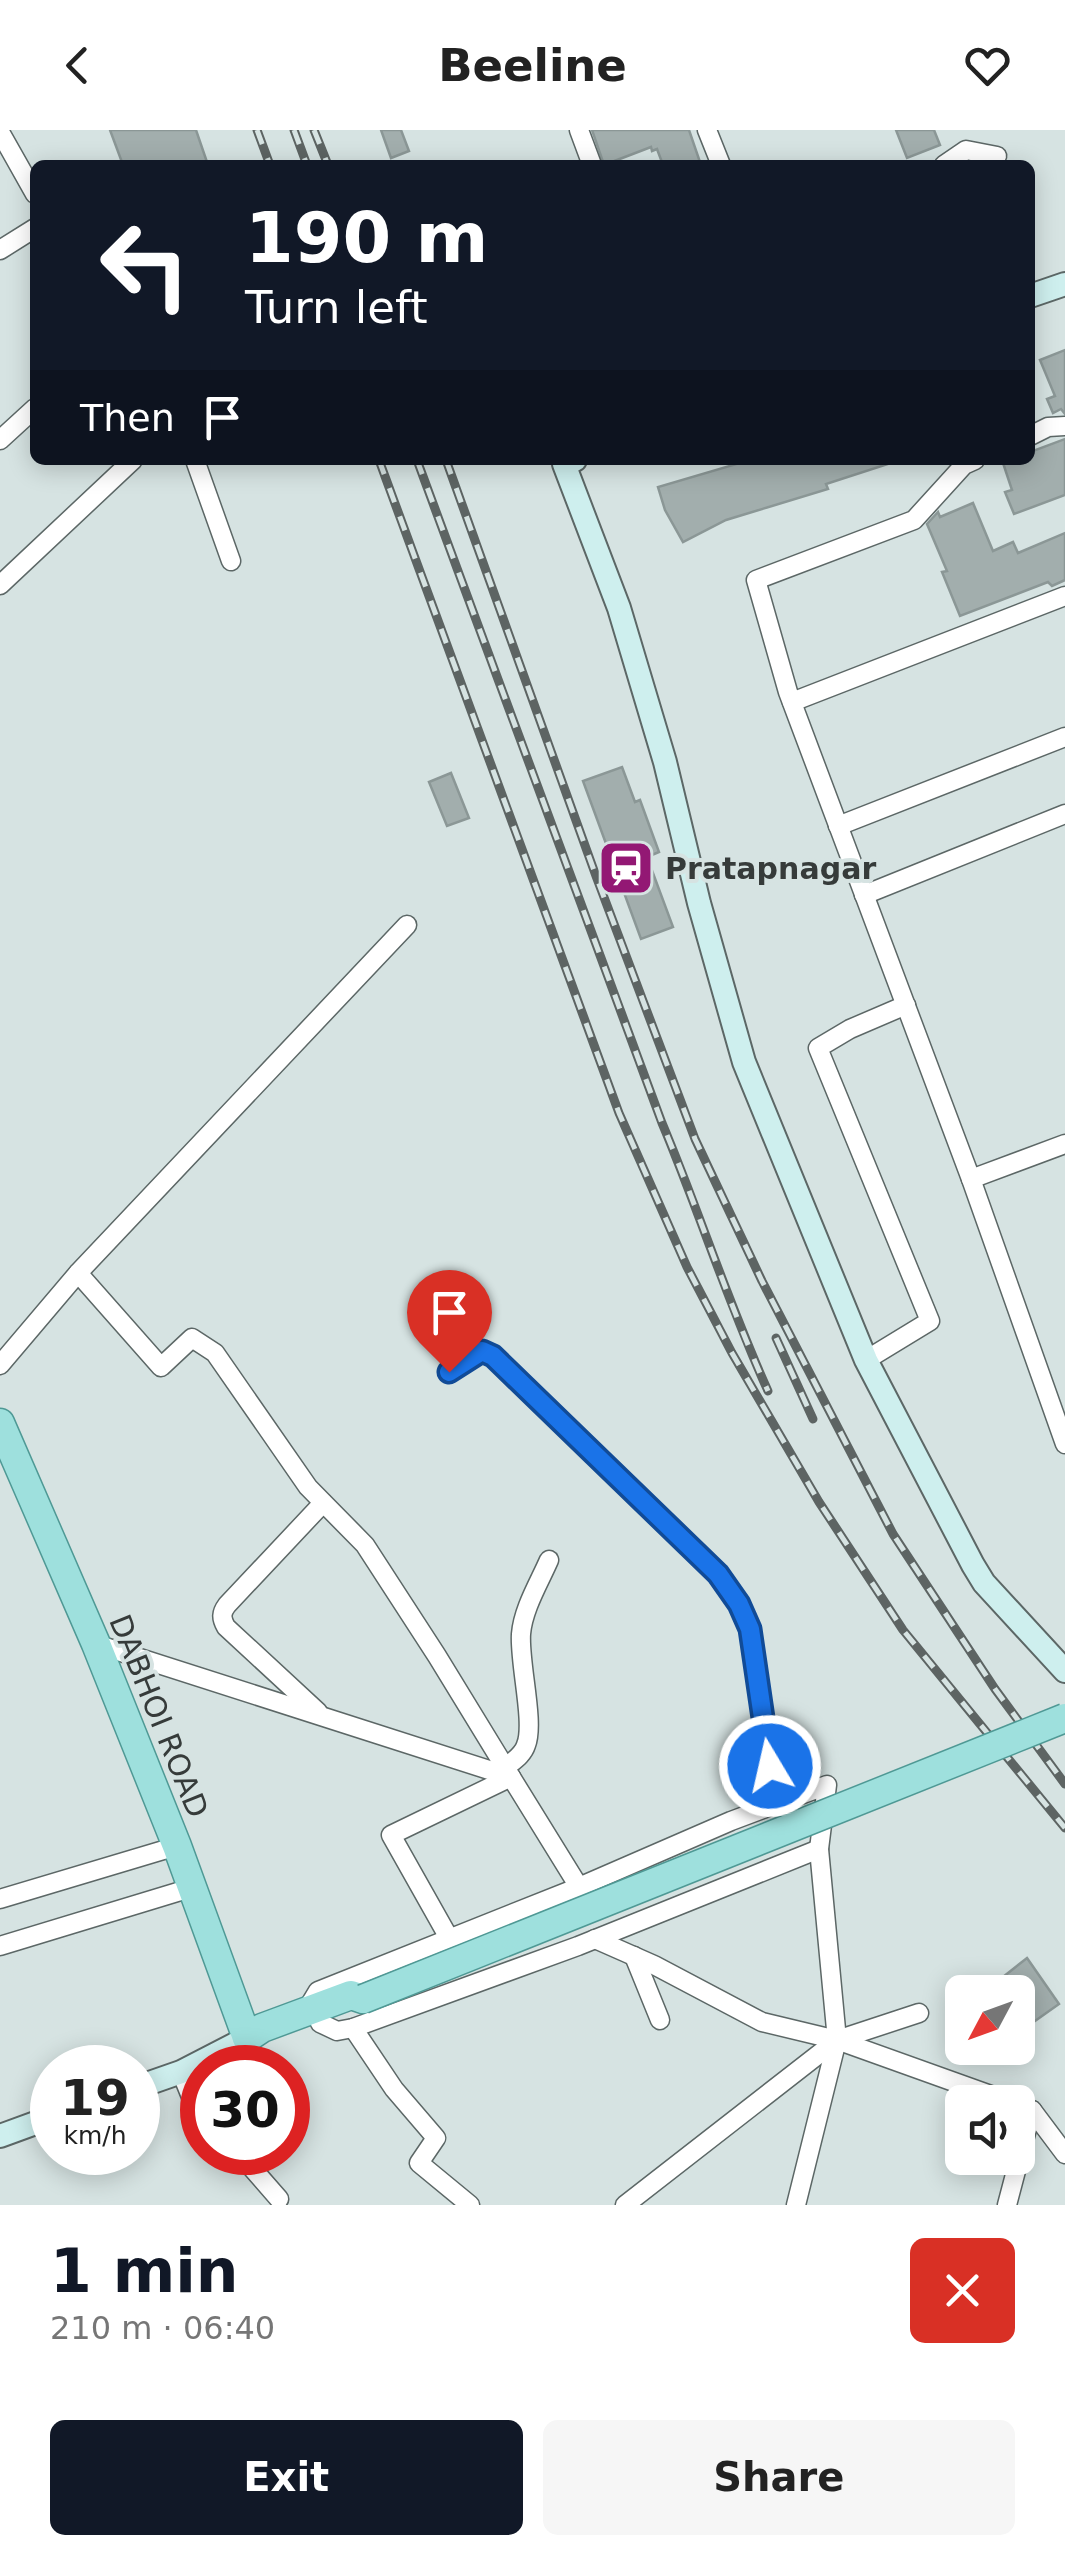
<!DOCTYPE html>
<html lang="en">
<head>
<meta charset="utf-8">
<style>
	:root { --surface:#fff; --page:#f6f6f6; --text:#222; --muted:#767676; --accent:#111827 }
	body { margin:0; font-family:"DejaVu Sans",sans-serif; background:var(--page); color:var(--text); height:100vh; display:flex; flex-direction:column; font-size:38px; white-space:nowrap }
	* { box-sizing:border-box; margin:0 }
	p { font-size:32px; color:var(--muted) }
	.icon { flex:none; width:55px; height:55px; fill:none; stroke:currentColor; stroke-width:2; stroke-linecap:round; stroke-linejoin:round }
	.map { position:relative; height:2075px; overflow:hidden }
	.side { display:flex; flex-direction:column; background:var(--surface); flex:1 }
	.side>* { flex:none }
	.top-card { position:absolute; left:30px; top:30px; width:1005px; height:305px; border-radius:15px; box-shadow:0 5px 25px #0003; background:#111827; color:#fff; overflow:hidden }
	.needle { width:65px; rotate:229deg }
	.controls { position:absolute; left:945px; top:1845px; display:grid; gap:20px }
	.controls a { display:grid; place-items:center; width:90px; height:90px; border-radius:15px; background:var(--surface); box-shadow:0 5px 25px #0003; font-size:50px }
	.speed { position:absolute; left:30px; top:1915px; display:flex; gap:20px; font-size:50px; font-weight:700; text-align:center }
	.speed>* { display:grid; place-content:center; width:130px; height:130px; border-radius:50%; background:var(--surface); box-shadow:0 5px 25px #0003; line-height:1 }
	.speed small { font-size:25px; font-weight:400 }
	.speed .limit { border:15px solid #d22; background:#fff; color:#111 }
	.pin { position:absolute; display:grid; place-items:center; width:85px; height:85px; color:#fff; margin:-102px -42px; border-radius:50% 50% 50% 0; rotate:-45deg; box-shadow:0 0 10px #0007 }
	.pin .icon { rotate:45deg }
	.me { position:absolute; width:110px; margin:-55px; rotate:351deg; stroke-linejoin:round; filter:drop-shadow(0 0 8px #0008) }
	.turn { display:flex; align-items:center; gap:35px; height:210px; padding:0 50px; font-size:45px }
	.turn .icon { width:130px; height:130px; stroke-width:2.5 }
	.turn b { display:block; font-size:70px; line-height:85px }
	.then { display:flex; align-items:center; height:95px; padding:0 50px; background:#0003; gap:20px; font-size:38px }
	.round { display:grid; place-items:center; flex:none; width:105px; height:105px; border-radius:15px; background:var(--page) }
	.head { display:flex; align-items:center; justify-content:space-between; height:170px; padding:0 50px }
	h1 { font-size:60px; font-weight:700; line-height:75px; color:var(--accent) }
	.action { display:flex; gap:20px; margin-top:auto; padding:20px 50px }
	.action a { flex:1; height:115px; border-radius:15px; background:var(--accent); color:#fff; font-size:40px; font-weight:700; line-height:115px; text-align:center }
	.action a+a { background:var(--page); color:var(--text) }
	header { display:flex; justify-content:space-between; align-items:center; height:130px; padding:0 50px; background:var(--surface); font-size:45px; font-weight:700 }
	.map>svg:first-child { display:block }
</style>
</head>
<body>
<header><svg class="icon" aria-label="back" viewBox="0 0 24 24"><path d="M15 5l-7 7 7 7"/></svg>Beeline<svg class="icon" aria-label="heart" viewBox="0 0 24 24"><path d="M12 20l-8-8c-3-5 5-10 8-4 3-6 11-1 8 4z"/></svg></header>
<div class="map">
<svg width="1065" height="2075" viewBox="0 0 1065 2075">
	<rect width="100%" height="100%" fill="#d6e3e2"/>
	<g fill="#a2aead" stroke="#8b9796" stroke-width="2.5">
		<path d="M110,0H196L208,35H123Z"/>
		<path d="M381,0H401L409,21L391,28Z"/>
		<path d="M592,0H689L701,35H663L657,19L652,21L651,17L604,35Z"/>
		<path d="M896,0H934L940,15L907,28Z"/>
		<path d="M1065,220V284L1061,279L1053,283L1047,269L1055,266L1040,230Z"/>
		<path d="M1065,309V365L1014,384L1005,362L1012,360L1002,330H1030V322Z"/>
		<path d="M739,330H890L891,333L826,354L828,359L726,390L683,412L665,380L658,357L740,333Z"/>
		<path d="M973,373L993,421L1013,412L1018,423L1065,403V450L1052,456L1048,452L960,486L942,442L947,441L927,394L938,382L940,387Z"/>
		<path d="M622,637L635,672L640,670L659,722L647,727L673,797L641,809L583,651Z"/>
		<path d="M451,643L469,688L447,696L429,652Z"/>
		<path d="M1027,1828L1059,1874L1018,1903V1862H984Z"/>
	</g>
	<g fill="none" stroke-linecap="round" stroke-linejoin="round">
		<g stroke="#5c6766" stroke-width="21">
			<g id="street">
				<path d="M579,0L592,35"/>
				<path d="M707,0L721,35"/>
				<path d="M0,2L35,64"/>
				<path d="M944,35L966,20L997,26"/>
				<path d="M0,120L35,98"/>
				<path d="M1030,306L1048,297L1065,296"/>
				<path d="M0,310L35,278"/>
				<path d="M195,330L231,431"/>
				<path d="M975,330L964,335L914,390L756,450L788,562L971,1049L1065,1314"/>
				<path d="M0,455L133,330"/>
				<path d="M792,572L1065,466"/>
				<path d="M838,696L1065,607"/>
				<path d="M864,765L1065,684"/>
				<path d="M971,1049L1065,1014"/>
				<path d="M78,1143L161,1237L192,1208L215,1223L308,1357L365,1415L437,1526L511,1647L391,1705L449,1808"/>
				<path d="M866,1230L930,1191L818,918L850,899L906,875"/>
				<path d="M0,1235L78,1143L407,795"/>
				<path d="M449,1242L482,1221L493,1225L718,1444L739,1473L750,1499L777,1675"/>
				<path d="M96,1514L511,1647L579,1757"/>
				<path d="M318,1582L226,1497C221,1488 221,1483 227,1475L323,1373"/>
				<path d="M505,1638C513,1631 523,1625 526,1615C535,1593 519,1533 521,1504C523,1479 539,1453 549,1430"/>
				<path d="M0,1769L177,1716"/>
				<path d="M595,1809L654,1835L762,1892L837,1910L1010,1972"/>
				<path d="M0,1816L194,1757"/>
				<path d="M634,1826L660,1890"/>
				<path d="M306,1881L318,1861L579,1757L731,1691L827,1655L819,1719L837,1910L796,2075"/>
				<path d="M320,1893L337,1901L353,1898L578,1816L819,1719"/>
				<path d="M353,1898L394,1959L436,2008L419,2033L470,2075"/>
				<path d="M181,1942L202,1994"/>
				<path d="M1027,1979L1032,1980L1065,2024"/>
				<path d="M238,2022L279,2069"/>
				<path d="M625,2075L837,1910L919,1883"/>
				<path d="M1007,2075L1032,1980"/>
			</g>
		</g>
		<g stroke="#5c6766" stroke-width="26">
			<g id="secondary">
				<path d="M1030,166L1065,154"/>
				<path d="M575,330L564,334L619,478L665,632L699,773L744,932L866,1230L973,1435L984,1453L1065,1541"/>
				<path d="M138,1957L181,1942L247,1908"/>
				<path d="M0,2006L52,1987"/>
			</g>
		</g>
		<g stroke="#4f9995" stroke-width="31">
			<g id="primary">
				<path d="M0,1293L96,1514L177,1716L247,1908"/>
				<path d="M247,1908L262,1898L351,1865L363,1869"/>
			</g>
		</g>
		<use href="#street" stroke="#fff" stroke-width="18"/>
		<use href="#secondary" stroke="#ceefee" stroke-width="22"/>
		<use href="#primary" stroke="#9ee0dd" stroke-width="28"/>
		<g stroke="#5d6463" stroke-width="9">
			<g id="rail">
				<path d="M257,0L270,35"/>
				<path d="M294,0L307,35"/>
				<path d="M314,0L328,35"/>
				<path d="M379,330L619,983L687,1137L732,1223L819,1372L903,1500L1065,1698"/>
				<path d="M417,330L662,993C699,1081 728,1173 768,1261"/>
				<path d="M446,330L596,746L695,1009L762,1151L893,1404L995,1559L1065,1654"/>
				<path d="M776,1208L813,1289"/>
			</g>
		</g>
		<use href="#rail" stroke="#d6e3e2" stroke-width="5" stroke-dasharray="15" stroke-linecap="butt"/>
		<g stroke="#4f9995" stroke-width="31" stroke-linecap="butt">
			<path id="primary-bridge" d="M363,1869L1065,1588"/>
		</g>
		<use href="#primary-bridge" stroke="#9ee0dd" stroke-width="28"/>
	</g>
	<g fill="none" stroke-linecap="round" stroke-linejoin="round">
		<g stroke="#114b97" stroke-width="25">
			<path id="route" d="M449,1242L482,1221L493,1226L718,1444L739,1474L750,1499L770,1636"/>
		</g>
		<use href="#route" stroke="#1a73e8" stroke-width="18"/>
	</g>
	<defs>
		<g id="station-square" transform="scale(2.875)"><rect x="-9" y="-9" width="18" height="18" rx="4" fill="#931874" stroke="#d6e3e2"/><path d="M-3-6H3Q5-6 5-4V2Q5 4 3 4L4.5 6H3L1.5 4h-3L-3 6H-4.5L-3 4Q-5 4-5 2V-4Q-5-6-3-6ZM-3.5-4v3h7v-3ZM-3.5 1v1.5H-2V1ZM2 1v1.5H3.5V1Z" fill="#fff"/></g>
	</defs>
	<g fill-rule="evenodd">
		<use href="#station-square" x="626" y="738"/>
	</g>
	<g text-anchor="middle" dominant-baseline="central" stroke-width="8" stroke-linejoin="round" paint-order="stroke">
		<g font-size="30" font-weight="bold" fill="#363b3a" stroke="#d6e3e2" text-anchor="start">
			<text x="665" y="738">Pratapnagar</text>
		</g>
		<g font-size="30" fill="#363b3a" stroke="#d6e3e2">
			<text transform="translate(159 1586) rotate(68)">DABHOI ROAD</text>
		</g>
	</g>
</svg>
<div class="controls">
<a><svg class="needle" viewBox="-14 -14 28 28"><path d="M0-13l5 13h-10z" fill="#e53935"/><path d="M0 13l5-13h-10z" fill="#767676"/></svg></a>
<a><svg class="icon" aria-label="sound" viewBox="0 0 24 24"><path d="M4 9h4l5-4v14l-5-4H4zM17 9q2 3 0 6"/></svg></a>
</div>
<div class="speed"><div>19<small>km/h</small></div><div class="limit">30</div></div>
<div class="pin" style="left:449px;top:1242px;background:#d93025"><svg class="icon" aria-label="arrive" viewBox="0 0 24 24"><path d="M6 21V4h12l-3 4 3 4H6"/></svg></div>
<svg class="me" style="left:770px;top:1636px" viewBox="-20 -20 40 40"><circle r="17" fill="#1a73e8" stroke="#fff" stroke-width="3"/><path d="M0-11L8 9 0 5-8 9z" fill="#fff"/></svg>
<div class="top-card">
<div class="turn"><svg class="icon" aria-label="left" viewBox="0 0 24 24"><path d="M17 20v-9H6M10 6l-5 5 5 5"/></svg><div><b>190 m</b>Turn left</div></div>
<div class="then">Then<svg class="icon" aria-label="arrive" viewBox="0 0 24 24"><path d="M6 21V4h12l-3 4 3 4H6"/></svg></div>
</div>
</div>
<section class="side">
<div class="head"><div><h1>1 min</h1><p>210 m · 06:40</p></div><a class="round" style="background:#d93025;color:#fff"><svg class="icon" aria-label="close" viewBox="0 0 24 24"><path d="M6 6l12 12M18 6L6 18"/></svg></a></div>
<div class="action"><a>Exit</a><a>Share</a></div>
</section>
</body>
</html>
